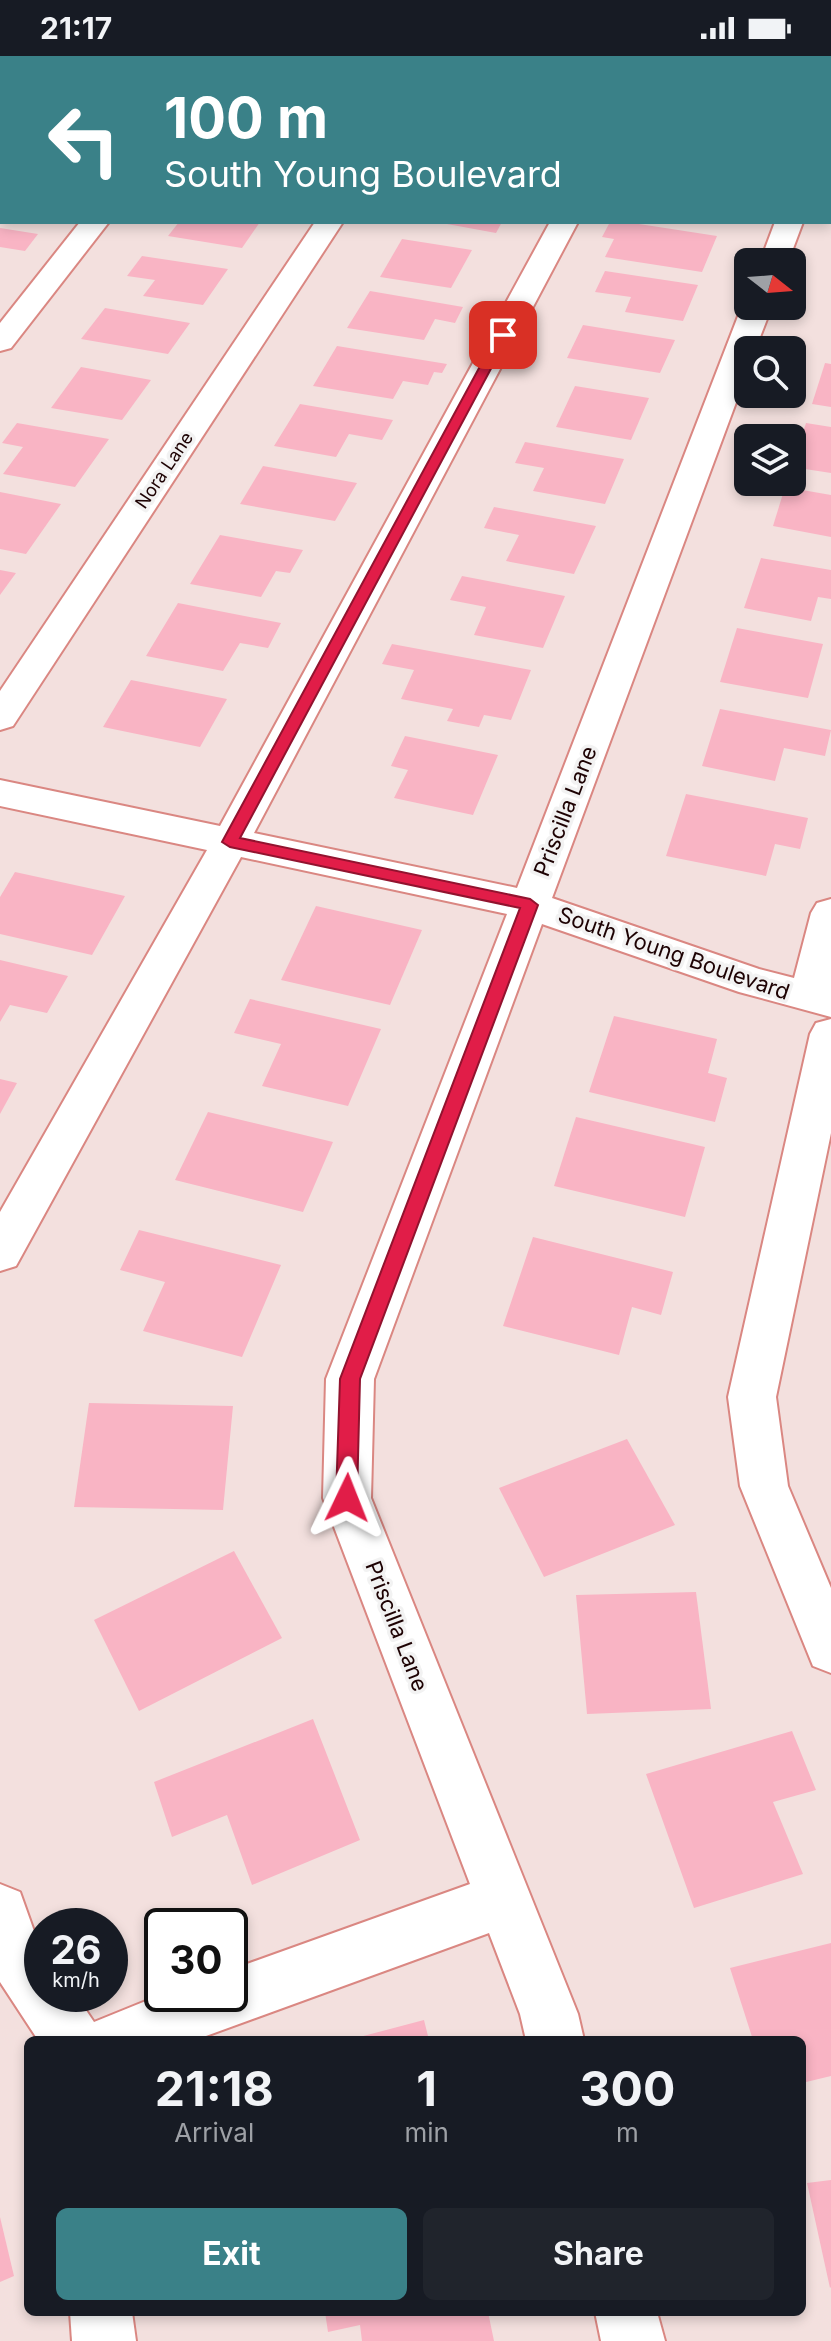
<!DOCTYPE html>
<html lang="en">
<head>
<meta charset="utf-8">
<style>
	:root { --surface:#171b24; --page:#20242c; --text:#f1f3f6; --muted:#9ea1a6; --accent:#3a8188 }
	body { margin:0; font-family:Inter,sans-serif; background:var(--page); color:var(--text); height:100vh; display:flex; flex-direction:column; font-size:30px; white-space:nowrap }
	* { box-sizing:border-box; margin:0 }
	p { font-size:26px; color:var(--muted) }
	.icon { flex:none; width:44px; height:44px; fill:none; stroke:currentColor; stroke-width:2; stroke-linecap:round; stroke-linejoin:round }
	.map { position:relative; flex:1; overflow:hidden }
	.drawer { position:absolute; left:24px; top:1980px; width:782px; height:280px; display:flex; flex-direction:column; background:var(--surface); border-radius:12px; box-shadow:0 4px 12px #0003 }
	.drawer>* { flex:none }
	.top-card { position:absolute; left:0px; top:0px; width:832px; height:168px; box-shadow:0 4px 12px #0003; background:#3a8188; color:#fff; overflow:hidden }
	.needle { width:52px; rotate:107deg }
	.buttons { position:absolute; left:734px; top:192px; display:grid; gap:16px }
	.buttons a { display:grid; place-items:center; width:72px; height:72px; border-radius:12px; background:var(--surface); box-shadow:0 4px 12px #0003; font-size:40px }
	.speed { position:absolute; left:24px; top:1852px; display:flex; gap:16px; font-size:40px; font-weight:700; text-align:center }
	.speed>* { display:grid; place-content:center; width:104px; height:104px; border-radius:50%; background:var(--surface); box-shadow:0 4px 12px #0003; line-height:1 }
	.speed small { font-size:20px; font-weight:400 }
	.speed .limit { border:4px solid #111; border-radius:12px; background:#fff; color:#111 }
	.pin { position:absolute; display:grid; place-items:center; width:68px; height:68px; color:#fff; margin:-34px; border-radius:16px; box-shadow:0 4px 12px #0006 }
	.me { position:absolute; width:88px; margin:-44px; rotate:2deg; stroke-linejoin:round; filter:drop-shadow(0 0 6px #0008) }
	.turn { display:flex; align-items:center; gap:28px; height:168px; padding:0 32px; font-size:36px }
	.turn .icon { width:104px; height:104px; stroke-width:2.5 }
	.turn b { display:block; font-size:56px; line-height:68px }
	.eta { display:flex; justify-content:space-evenly; align-items:center; height:136px; text-align:center }
	.eta b { font-size:48px; font-weight:700; line-height:56px }
	.primary-button { display:flex; gap:16px; margin-top:auto; padding:16px 32px }
	.primary-button a { flex:1; height:92px; border-radius:12px; background:var(--accent); color:#fff; font-size:32px; font-weight:700; line-height:92px; text-align:center }
	.primary-button a+a { background:var(--page); color:var(--text) }
	.status { display:flex; justify-content:space-between; align-items:center; height:56px; padding:0 40px; background:var(--surface); direction:ltr }
	.status svg { height:22px; fill:currentColor }
	.map>svg:first-child { display:block }
</style>
</head>
<body>
<div class="status"><b>21:17</b><svg viewBox="0 0 49 12"><path d="M0 12V9h3v3zM5 12V6h3v6zM10 12V3h3v9zM15 12V0h3v12zM26 1h20v11H26zM47 4h2v5h-2z"/></svg></div>
<div class="map">
<svg width="831" height="2285" viewBox="0 0 831 2285">
	<rect width="100%" height="100%" fill="#f3e0de"/>
	<g fill="#f9b4c4">
		<path d="M179,166H260L242,192L168,180Z"/>
		<path d="M436,166H502L496,177Z"/>
		<path d="M610,166H626L717,180L702,216L605,201L614,183L602,181Z"/>
		<path d="M0,172L38,178L25,195L0,191Z"/>
		<path d="M402,183L472,194L451,232L380,221Z"/>
		<path d="M142,200L228,213L203,249L143,240L155,224L127,220Z"/>
		<path d="M605,215L698,229L683,265L625,256L631,241L595,236Z"/>
		<path d="M370,235L463,251L455,267L435,263L424,284L347,272Z"/>
		<path d="M105,252L190,267L168,298L81,283Z"/>
		<path d="M583,269L675,284L660,317L567,302Z"/>
		<path d="M337,290L447,308L442,317L434,316L428,329L403,325L393,343L313,330Z"/>
		<path d="M825,307L831,308V351L812,348Z"/>
		<path d="M81,311L151,324L122,364L51,352Z"/>
		<path d="M575,330L649,342L631,384L556,371Z"/>
		<path d="M300,348L393,364L382,384L349,378L336,401L274,390Z"/>
		<path d="M17,367L109,383L75,431L3,418L23,391L2,387Z"/>
		<path d="M806,367L831,371V417L792,411Z"/>
		<path d="M525,386L624,403L605,448L533,435L544,412L515,407Z"/>
		<path d="M263,410L357,427L335,465L240,448Z"/>
		<path d="M785,431L831,439V481L773,470Z"/>
		<path d="M0,436L61,448L26,498L0,493Z"/>
		<path d="M494,451L596,470L574,518L506,505L519,479L484,472Z"/>
		<path d="M220,479L303,494L290,517L276,515L261,541L190,528Z"/>
		<path d="M761,502L831,514V543L818,541L811,565L744,552Z"/>
		<path d="M0,514L16,517L0,539Z"/>
		<path d="M462,520L565,540L543,592L474,579L486,551L450,544Z"/>
		<path d="M178,547L281,567L268,592L240,587L223,615L146,600Z"/>
		<path d="M737,572L823,588L808,642L720,626Z"/>
		<path d="M392,588L531,614L511,664L484,659L479,671L447,665L453,653L401,643L414,614L382,608Z"/>
		<path d="M131,624L227,643L200,691L103,671Z"/>
		<path d="M720,653L831,674L825,700L784,692L775,725L702,710Z"/>
		<path d="M405,680L498,699L473,759L394,742L408,714L391,710Z"/>
		<path d="M686,738L808,762L800,793L775,788L766,820L666,800Z"/>
		<path d="M15,816L125,840L92,899L0,878V841Z"/>
		<path d="M316,850L422,874L390,949L281,924Z"/>
		<path d="M0,904L68,920L47,957L10,949L0,966Z"/>
		<path d="M250,943L381,973L348,1050L262,1030L281,988L234,977Z"/>
		<path d="M614,960L717,983L708,1017L727,1022L715,1066L589,1036Z"/>
		<path d="M0,1023L17,1027L0,1058Z"/>
		<path d="M208,1056L333,1086L303,1156L175,1124Z"/>
		<path d="M576,1061L705,1091L685,1161L554,1130Z"/>
		<path d="M139,1174L281,1209L242,1301L143,1275L165,1226L120,1214Z"/>
		<path d="M533,1181L673,1216L661,1259L632,1251L619,1299L503,1270Z"/>
		<path d="M89,1347L233,1350L223,1454L74,1451Z"/>
		<path d="M627,1383L675,1469L544,1521L499,1432Z"/>
		<path d="M234,1495L282,1582L139,1655L94,1564Z"/>
		<path d="M696,1536L711,1653L587,1658L576,1539Z"/>
		<path d="M313,1663L360,1784L252,1829L227,1759L172,1781L154,1726Z"/>
		<path d="M792,1675L816,1734L773,1746L803,1818L694,1852L646,1718Z"/>
		<path d="M831,1887V2020L802,2027V1984H753L730,1912Z"/>
		<path d="M424,1964L429,1984H352V1983Z"/>
		<path d="M831,2124V2231L830,2232L807,2127Z"/>
		<path d="M0,2161L14,2220L0,2226Z"/>
		<path d="M325,2256H488L494,2285H362L360,2269L328,2276Z"/>
	</g>
	<g fill="none" stroke-linecap="round" stroke-linejoin="round">
		<g stroke="#da8782" stroke-width="4">
			<g id="minor">
				<path d="M2,18V35L0,36V19Z"/>
				<path d="M831,53V72H830V53Z"/>
				<rect x="830" y="127" width="1" height="16"/>
				<path d="M80,166H109L11,292L0,295V267Z"/>
				<path d="M315,166H343L13,670L0,674V635Z"/>
				<path d="M550,166H578L254,777L517,832L742,250L748,244V250H772L755,294H748V314L552,842L759,913L794,922L811,857L817,847L831,843V961L739,936L542,868L374,1323L371,1442L578,1958L584,1984H526L520,1958L489,1877L195,1984H38L0,1926V1828L20,1836L35,1878L42,1888V1938H75L94,1966L163,1938H230V1914L470,1828L323,1442L326,1323L507,858L241,801L16,1210L0,1215V1156L207,794L0,750V724L220,770Z"/>
				<path d="M775,166H803L788,206H760Z"/>
				<path d="M831,963V1077L776,1341L788,1430L831,1532V1617L813,1610L740,1430L728,1341L810,978L816,967Z"/>
				<path d="M70,2256H132L136,2285H72Z"/>
				<path d="M595,2256H657L665,2285H601Z"/>
			</g>
		</g>
		<g stroke="#4e6098" stroke-width="4">
			<g id="major">
				<path d="M489,0H527L528,2H490Z"/>
				<path d="M830,36L831,37V53L830,52Z"/>
			</g>
		</g>
		<use href="#minor" fill="#fff" fill-rule="evenodd"/>
		<use href="#major" fill="#a5bef2" fill-rule="evenodd"/>
	</g>
	<path fill="#e11d48" stroke="#92132f" stroke-width="2" d="M503,275L509,279L240,782L530,843L538,849L360,1323L357,1442L354,1449L347,1451L339,1449L336,1442L340,1323L520,852L230,791L222,786L497,279Z"/>
	<g text-anchor="middle" dominant-baseline="central" stroke-width="7" stroke-linejoin="round" paint-order="stroke">
		<g font-size="18" fill="#1d0203" stroke="#f2f2f2">
			<text transform="translate(164 414) rotate(-56)">Nora Lane</text>
		</g>
		<g font-size="22" fill="#1d0203" stroke="#f2f2f2">
			<text transform="translate(565 755) rotate(-69)">Priscilla Lane</text>
			<text transform="translate(674 897) rotate(19)">South Young Boulevard</text>
			<text transform="translate(397 1570) rotate(69)">Priscilla Lane</text>
		</g>
	</g>
</svg>
<div class="buttons">
<a><svg class="needle" viewBox="-14 -14 28 28"><path d="M0-13l5 13h-10z" fill="#e53935"/><path d="M0 13l5-13h-10z" fill="#9ea1a6"/></svg></a>
<a><svg class="icon" aria-label="search" viewBox="0 0 24 24"><circle cx="10" cy="10" r="6"/><path d="M15 15l6 6"/></svg></a>
<a><svg class="icon" aria-label="layers" viewBox="0 0 24 24"><path d="M12 4l9 5-9 5-9-5zM3 14l9 5 9-5"/></svg></a>
</div>
<div class="speed"><div>26<small>km/h</small></div><div class="limit">30</div></div>
<div class="pin" style="left:503px;top:279px;background:#d93025"><svg class="icon" aria-label="arrive" viewBox="0 0 24 24"><path d="M6 21V4h12l-3 4 3 4H6"/></svg></div>
<svg class="me" style="left:347px;top:1442px" viewBox="-20 -20 40 40"><path d="M0-17L14 15 0 8-14 15z" fill="#e11d48" stroke="#fff" stroke-width="4"/></svg>
<div class="top-card">
<div class="turn"><svg class="icon" aria-label="left" viewBox="0 0 24 24"><path d="M17 20v-9H6M10 6l-5 5 5 5"/></svg><div><b>100 m</b>South Young Boulevard</div></div>
</div>
<section class="drawer">
<div class="eta">
<div><b>21:18</b><p>Arrival</p></div>
<div><b>1</b><p>min</p></div>
<div><b>300</b><p>m</p></div>
</div>
<div class="primary-button"><a>Exit</a><a>Share</a></div>
</section>
</div>
</body>
</html>
